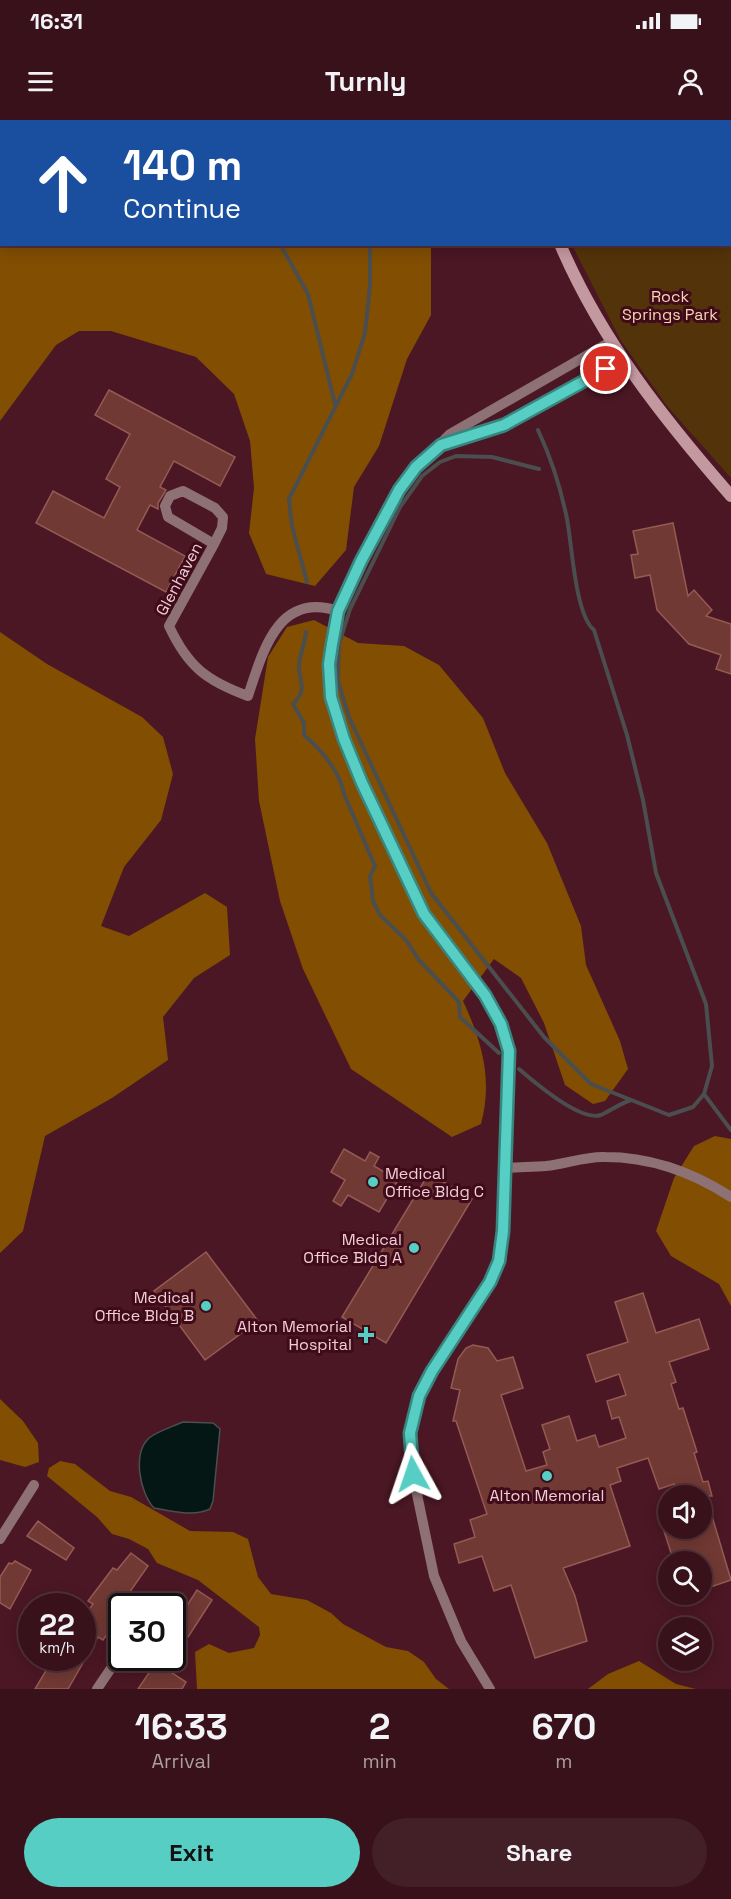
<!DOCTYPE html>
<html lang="en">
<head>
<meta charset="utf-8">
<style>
	:root { --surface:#38111b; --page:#431f28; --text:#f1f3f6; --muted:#ab9da3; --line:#52313a; --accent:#56cec3 }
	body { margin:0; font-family:"Space Grotesk",sans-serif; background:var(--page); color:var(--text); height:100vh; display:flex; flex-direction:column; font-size:22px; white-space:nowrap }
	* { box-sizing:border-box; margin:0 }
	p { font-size:20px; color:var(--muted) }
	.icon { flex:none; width:33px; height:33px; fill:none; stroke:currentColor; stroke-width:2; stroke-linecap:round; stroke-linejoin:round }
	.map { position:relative; height:1569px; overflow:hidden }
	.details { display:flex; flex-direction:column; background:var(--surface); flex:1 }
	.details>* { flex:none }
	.banner { position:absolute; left:0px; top:0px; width:732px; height:126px; box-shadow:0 3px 15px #0003,0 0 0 2px var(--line); background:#1a4fa0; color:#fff; overflow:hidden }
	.controls { position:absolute; left:658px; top:1365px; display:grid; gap:12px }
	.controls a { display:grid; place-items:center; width:54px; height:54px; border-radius:50%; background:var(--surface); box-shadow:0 3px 15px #0003,0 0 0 2px var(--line); font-size:30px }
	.speed { position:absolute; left:18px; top:1473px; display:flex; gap:12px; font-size:30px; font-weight:700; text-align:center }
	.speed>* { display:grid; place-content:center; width:78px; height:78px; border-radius:50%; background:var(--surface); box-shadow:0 3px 15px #0003,0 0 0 2px var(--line); line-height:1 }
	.speed small { font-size:15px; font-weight:400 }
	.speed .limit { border:3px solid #111; border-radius:9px; background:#fff; color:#111 }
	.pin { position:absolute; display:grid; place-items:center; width:51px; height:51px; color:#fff; margin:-26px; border:3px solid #fff; border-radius:50%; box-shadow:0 2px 6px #0007 }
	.me { position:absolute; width:66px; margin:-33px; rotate:355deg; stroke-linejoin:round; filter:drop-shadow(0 0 4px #0008) }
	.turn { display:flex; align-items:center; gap:21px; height:126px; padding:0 24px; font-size:27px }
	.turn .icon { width:78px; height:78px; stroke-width:2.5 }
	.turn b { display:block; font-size:42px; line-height:51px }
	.eta { display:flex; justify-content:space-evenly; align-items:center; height:102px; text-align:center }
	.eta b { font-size:36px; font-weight:700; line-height:42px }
	.button { display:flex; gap:12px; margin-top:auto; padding:12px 24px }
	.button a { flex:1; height:69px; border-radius:36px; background:var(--accent); color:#111; font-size:24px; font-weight:700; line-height:69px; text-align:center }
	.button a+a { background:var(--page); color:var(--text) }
	.status { display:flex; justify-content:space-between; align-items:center; height:42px; padding:0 30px; background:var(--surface); direction:ltr }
	.status svg { height:16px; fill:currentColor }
	header { display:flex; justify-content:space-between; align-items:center; height:78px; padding:0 24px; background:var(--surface); font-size:27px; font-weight:700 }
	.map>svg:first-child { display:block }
</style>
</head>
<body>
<div class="status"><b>16:31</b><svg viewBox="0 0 49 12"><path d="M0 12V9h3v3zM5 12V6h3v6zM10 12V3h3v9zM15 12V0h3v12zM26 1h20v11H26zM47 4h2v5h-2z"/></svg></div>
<header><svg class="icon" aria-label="menu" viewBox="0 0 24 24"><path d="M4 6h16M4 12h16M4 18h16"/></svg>Turnly<svg class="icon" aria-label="person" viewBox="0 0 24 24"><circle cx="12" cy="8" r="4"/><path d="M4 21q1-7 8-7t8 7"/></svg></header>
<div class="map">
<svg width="731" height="1569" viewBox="0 0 731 1569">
	<rect width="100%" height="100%" fill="#4b1724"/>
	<path fill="#533309" d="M519,0H731V358L667,286L621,221L572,125L730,124V2Z"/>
	<g fill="#814e02">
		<path d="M0,0H408L2,2V124L431,125V195L407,239L379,326L354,367L346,430L315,466L266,454L249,413L254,368L250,321L234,274L196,237L111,211H79L56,225L0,301Z"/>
		<path d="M314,500L358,523L404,526L439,545L483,598L505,653L547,723L581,806L586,845L620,921L628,949L605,981L593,984L565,965L544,903L521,858L494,839L463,881C482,922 493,959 481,1004L452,1017L351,949L303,849L280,781L259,681L255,619L268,537L287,507Z"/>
		<path d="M0,512L47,544L142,597L163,617L173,654L161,700L124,747L101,806L129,816L205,773L227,787L230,835L194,858L163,897L168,940L112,978L45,1016L23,1111L0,1133Z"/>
		<path d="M715,1016L731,1019V1186L719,1164L671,1136L656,1111L674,1058L694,1026Z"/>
		<path d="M0,1279L23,1301L38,1323L39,1342L25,1347L0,1340Z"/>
		<path d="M60,1341L75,1344L110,1371L131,1377L190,1411L233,1412L248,1419L258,1457L271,1474L307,1480L331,1493L343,1504L386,1527L408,1531L424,1542L436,1559L449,1569H197L195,1532L209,1524L229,1533L254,1528L260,1515L259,1507L198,1460L157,1443L148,1429L129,1419L112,1414L97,1397L47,1356L49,1348Z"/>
		<path d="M639,1541L676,1564L696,1569H588L608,1554Z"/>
	</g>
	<path fill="#041715" stroke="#4b4e4e" stroke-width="1.5" d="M183,1302L213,1303L220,1309L213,1381L210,1389C193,1397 171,1391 154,1388C140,1373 132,1334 149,1318C158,1311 172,1307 183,1302Z"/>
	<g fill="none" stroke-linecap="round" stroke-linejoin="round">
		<g stroke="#4b4e4e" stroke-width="4">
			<path d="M187,0L188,2"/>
			<path d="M366,0V2"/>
			<path d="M280,124L308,174L335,284"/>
			<path d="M538,310C551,338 561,369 567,399C572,424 575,495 594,510L627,615L643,680L656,753L706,884L712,946L704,974L693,987L669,995L591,964L544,917L431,773L349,597L338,561L339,524L350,489L400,387L422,356L440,342L456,336L492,337L539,349"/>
			<path d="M307,462L292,406L289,379L352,254L365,213L370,166V124"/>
			<path d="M306,512C305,523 300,534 299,545C298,559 309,569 293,584L304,603V615C321,630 340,652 344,674L375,746L370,756L373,781L380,795L406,820L419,840L459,882L460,897L499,933"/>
			<path d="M519,949C534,962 581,1002 601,995C610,991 619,984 631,980"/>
			<path d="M704,974L731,1010"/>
		</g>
	</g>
	<g fill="#713933" stroke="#955a53" stroke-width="1.5">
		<path d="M109,270L235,337L220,366L174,341L160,367L166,370L158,383V389L150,385L137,410L185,436L166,472L36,403L53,371L104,398L120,367L106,359L130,314L95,295Z"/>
		<path d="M673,403L688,476L694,470L712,490L706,496L731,504V554L716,549L721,535L689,524L657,490L650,455L635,458L631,435L638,434L633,411Z"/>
		<path d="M344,1029L365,1041L370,1032L379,1037L374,1046L398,1060L379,1092L348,1075L341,1086L333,1081L345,1060L331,1052Z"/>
		<path d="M429,1053L472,1079L386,1223L342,1197Z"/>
		<path d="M206,1132L258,1201L205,1240L154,1171Z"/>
		<path d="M643,1173L656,1213L699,1199L709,1229L669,1242L676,1262L671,1264L679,1289L683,1288L697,1332L694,1333L703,1362L708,1361L712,1376H706L731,1460L702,1470V1442H674L663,1408H702V1376H677L674,1364L659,1369L648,1338L617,1348L621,1361L610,1365L630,1426L563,1448L575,1476L587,1521L535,1538L511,1465L494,1471L482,1436L459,1443L454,1424L475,1417L470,1400L487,1394L456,1301H453L460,1270L451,1268L458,1239L466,1228L473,1225L488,1228L497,1241L513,1237L523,1268L501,1275L526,1351L547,1345L543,1332L550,1329L542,1305L569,1296L577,1321L595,1315L599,1327L626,1318L619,1297L612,1299L607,1281L626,1275L619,1254L596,1262L587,1235L628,1222L615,1182Z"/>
		<path d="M38,1401L74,1428L66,1440L27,1416Z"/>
		<path d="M131,1433L148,1446L108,1503L113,1506L103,1520L98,1517L68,1569H35L50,1544L40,1538H82V1500L93,1484L88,1481L113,1448L117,1450Z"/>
		<path d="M15,1441L31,1450L10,1489L0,1483V1457L9,1443L12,1444Z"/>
		<path d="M197,1470L212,1480L172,1542V1509Z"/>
		<path d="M155,1538H172L166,1549L186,1562L182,1569H138L153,1547L150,1545Z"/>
	</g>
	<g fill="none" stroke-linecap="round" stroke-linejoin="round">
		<g stroke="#8d7175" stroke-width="10">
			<path d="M441,325L504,305L622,240"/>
			<path d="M214,424L168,397L165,386L170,376L183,371L215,388L223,397L222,408L214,424L169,506C188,547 207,561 248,576C263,531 278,471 338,491"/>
			<path d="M505,1048C519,1047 533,1047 546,1046C566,1044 586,1036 605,1037C650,1037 694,1053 731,1077"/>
			<path d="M0,1419L34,1365"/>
			<path d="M150,1486L155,1478"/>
			<path d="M97,1569L122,1532"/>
			<path d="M490,1569L461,1521L434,1456L413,1355L410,1313L419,1276L431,1251L490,1162L499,1141L503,1111L509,931L501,904L485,875L424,794L362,663L344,619L331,577L329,544L338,491L399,370L416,347L450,314L610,222"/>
		</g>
		<g stroke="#c4989f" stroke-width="12">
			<path d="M509,0V2"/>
			<path d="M560,124C601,220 663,298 731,376"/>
		</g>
	</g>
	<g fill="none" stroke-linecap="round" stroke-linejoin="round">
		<g stroke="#38867f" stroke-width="15">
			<path id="route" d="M413,1354L410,1313L419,1276L432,1251L490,1162L499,1141L503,1111L509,931L501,904L485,875L424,794L362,663L344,619L331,577L329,544L332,524L338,491L361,441L399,370L416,347L441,325L504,305L606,249"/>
		</g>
		<use href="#route" stroke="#56cec3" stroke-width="10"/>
	</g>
	<g fill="#56cec3" stroke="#3f0b1b" stroke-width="2">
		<circle cx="373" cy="1062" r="6"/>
		<circle cx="414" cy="1128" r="6"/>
		<circle cx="206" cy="1186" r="6"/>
		<path d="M363 1206h6v6h6v6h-6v6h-6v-6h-6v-6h6z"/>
		<circle cx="547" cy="1356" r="6"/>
	</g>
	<g text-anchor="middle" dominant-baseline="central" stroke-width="6" stroke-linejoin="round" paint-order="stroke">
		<g font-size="16" fill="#fad5b0" stroke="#3f0b1b">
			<text x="670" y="176">Rock<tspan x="670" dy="18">Springs Park</tspan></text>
		</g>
		<g font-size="16" fill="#f1ced3" stroke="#3f0b1b">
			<text transform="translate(179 459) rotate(-62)">Glenhaven</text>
		</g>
		<g font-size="16" fill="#f1ced3" stroke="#3f0b1b" text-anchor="end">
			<text x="385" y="1053" text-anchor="start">Medical<tspan x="385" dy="18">Office Bldg C</tspan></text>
			<text x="402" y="1119">Medical<tspan x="402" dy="18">Office Bldg A</tspan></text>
			<text x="194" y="1177">Medical<tspan x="194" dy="18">Office Bldg B</tspan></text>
			<text x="352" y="1206">Alton Memorial<tspan x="352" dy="18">Hospital</tspan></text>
			<text x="547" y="1375" text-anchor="middle">Alton Memorial</text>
		</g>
	</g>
</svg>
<div class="controls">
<a><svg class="icon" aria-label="sound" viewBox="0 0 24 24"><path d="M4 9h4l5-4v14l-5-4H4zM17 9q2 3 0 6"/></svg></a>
<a><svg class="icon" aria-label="search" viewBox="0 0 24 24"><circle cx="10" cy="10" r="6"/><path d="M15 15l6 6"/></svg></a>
<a><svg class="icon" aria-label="layers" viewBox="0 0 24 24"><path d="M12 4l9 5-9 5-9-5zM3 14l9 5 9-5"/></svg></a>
</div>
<div class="speed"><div>22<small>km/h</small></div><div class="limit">30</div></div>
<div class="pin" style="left:606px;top:249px;background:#d93025"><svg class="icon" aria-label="arrive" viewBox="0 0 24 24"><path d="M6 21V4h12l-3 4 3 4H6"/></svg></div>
<svg class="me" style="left:413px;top:1354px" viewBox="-20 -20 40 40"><path d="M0-17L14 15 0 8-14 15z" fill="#56cec3" stroke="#fff" stroke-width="4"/></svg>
<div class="banner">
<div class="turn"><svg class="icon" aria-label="ahead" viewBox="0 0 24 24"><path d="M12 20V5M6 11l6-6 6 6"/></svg><div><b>140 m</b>Continue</div></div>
</div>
</div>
<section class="details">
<div class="eta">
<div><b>16:33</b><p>Arrival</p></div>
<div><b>2</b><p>min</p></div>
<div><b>670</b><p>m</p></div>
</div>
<div class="button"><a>Exit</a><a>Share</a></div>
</section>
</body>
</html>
